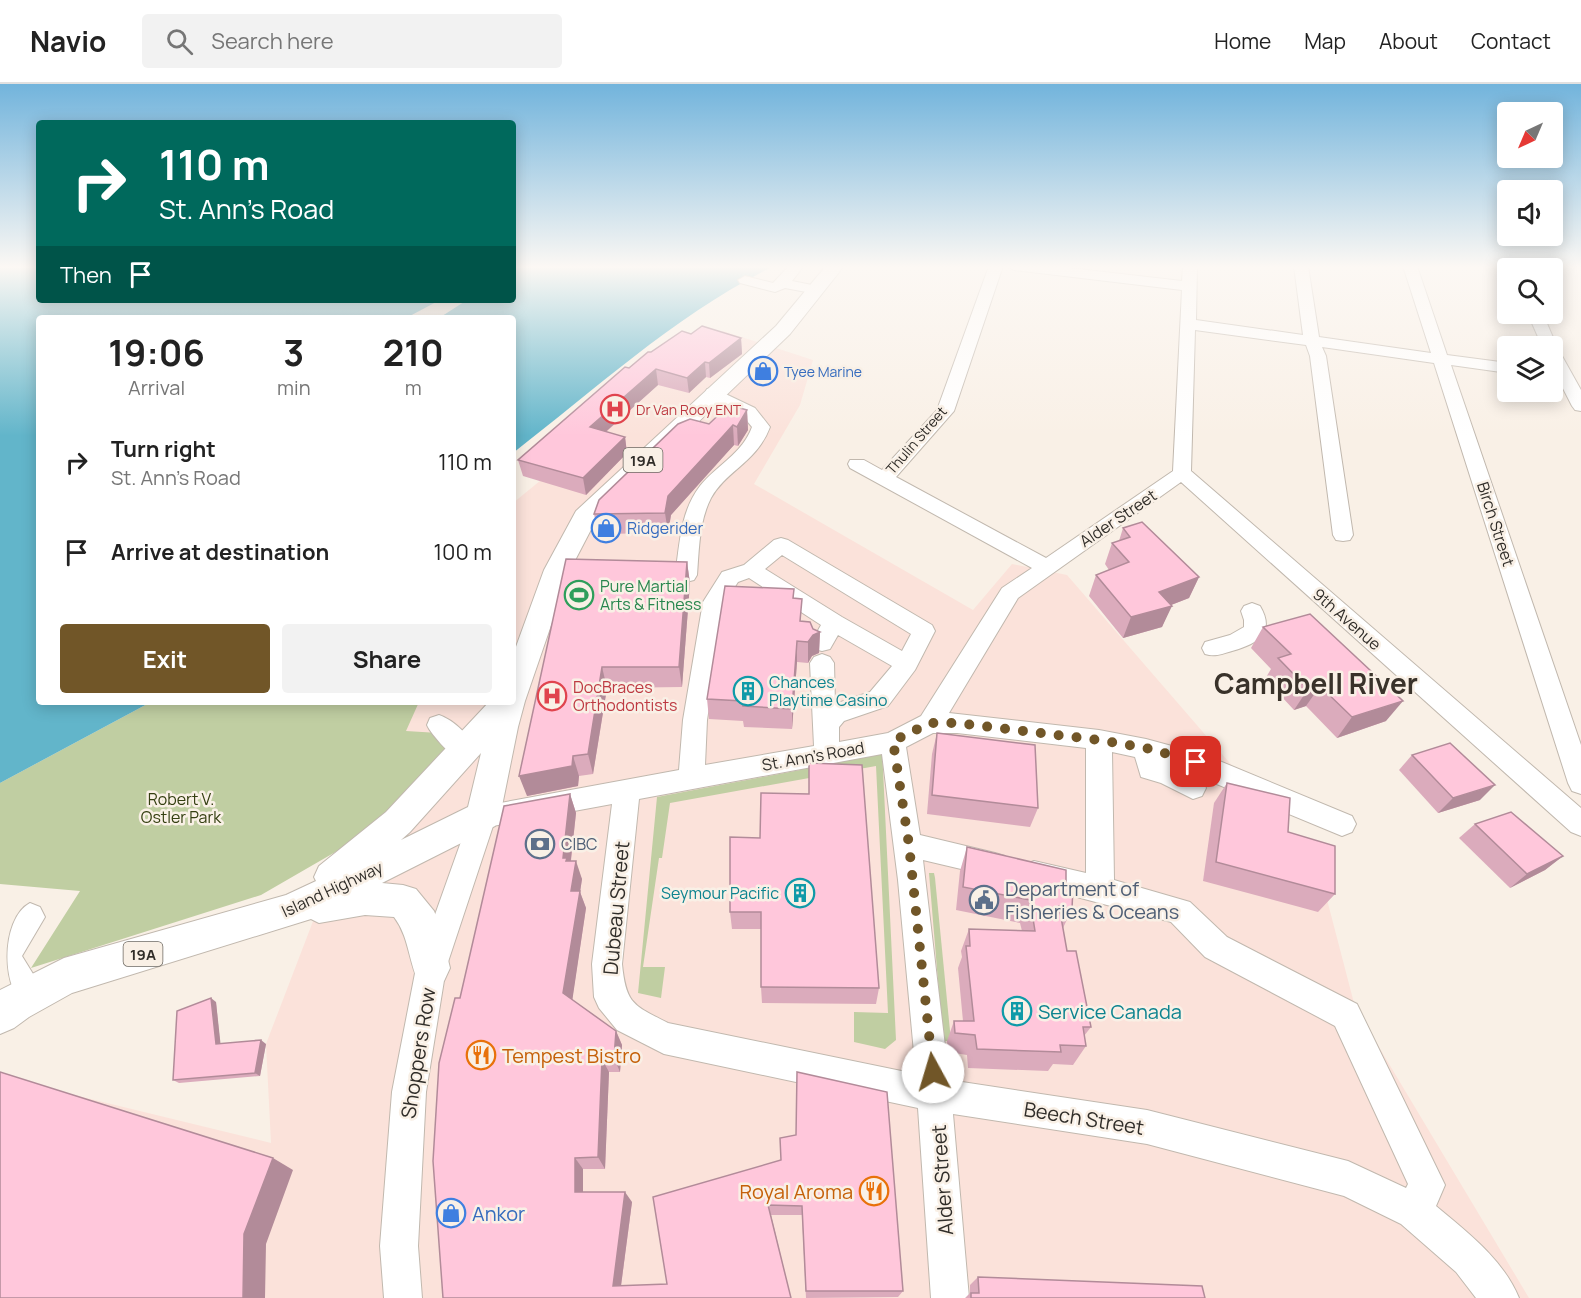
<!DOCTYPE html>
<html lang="en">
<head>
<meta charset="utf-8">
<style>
	:root { --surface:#fff; --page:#f2f2f2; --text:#222; --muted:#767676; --line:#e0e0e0; --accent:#715628 }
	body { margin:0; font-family:Manrope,sans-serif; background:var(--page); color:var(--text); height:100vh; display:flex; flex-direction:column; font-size:22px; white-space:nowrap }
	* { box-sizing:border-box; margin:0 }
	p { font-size:20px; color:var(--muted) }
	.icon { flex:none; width:33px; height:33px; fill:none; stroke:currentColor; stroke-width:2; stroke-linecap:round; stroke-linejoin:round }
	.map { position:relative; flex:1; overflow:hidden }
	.side { position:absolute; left:36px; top:231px; width:480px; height:390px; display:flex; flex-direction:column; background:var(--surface); border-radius:6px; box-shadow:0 3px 15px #0003 }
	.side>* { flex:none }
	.banner { position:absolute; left:36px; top:36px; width:480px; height:183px; border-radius:6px; box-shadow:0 3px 15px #0003; background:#00695c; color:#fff; overflow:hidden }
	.needle { width:39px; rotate:224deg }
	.buttons { position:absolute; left:1497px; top:18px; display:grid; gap:12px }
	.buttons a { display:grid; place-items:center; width:66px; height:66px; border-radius:6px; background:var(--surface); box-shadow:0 3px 15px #0003; font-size:30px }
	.pin { position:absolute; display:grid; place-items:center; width:51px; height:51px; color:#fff; margin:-26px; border-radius:12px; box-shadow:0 3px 9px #0006 }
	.me { position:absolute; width:66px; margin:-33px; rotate:354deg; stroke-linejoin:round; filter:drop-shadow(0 0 4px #0008) }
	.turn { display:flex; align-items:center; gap:21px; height:126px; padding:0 24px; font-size:27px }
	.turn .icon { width:78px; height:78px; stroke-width:2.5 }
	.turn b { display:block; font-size:42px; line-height:51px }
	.then { display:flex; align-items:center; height:57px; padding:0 24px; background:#0003; gap:12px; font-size:22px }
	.eta { display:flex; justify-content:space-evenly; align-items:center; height:102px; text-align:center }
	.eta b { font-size:36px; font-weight:700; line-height:42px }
	.button { display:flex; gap:12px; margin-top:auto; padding:12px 24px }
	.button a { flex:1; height:69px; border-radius:6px; background:var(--accent); color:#fff; font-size:24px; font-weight:700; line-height:69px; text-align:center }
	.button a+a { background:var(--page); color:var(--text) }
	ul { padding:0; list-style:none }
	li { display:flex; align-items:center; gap:18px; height:90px; padding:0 24px }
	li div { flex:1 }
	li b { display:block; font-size:22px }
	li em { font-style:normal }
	header { display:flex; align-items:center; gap:36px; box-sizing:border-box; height:84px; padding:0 30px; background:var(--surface); border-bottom:2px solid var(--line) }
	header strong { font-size:28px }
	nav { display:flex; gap:33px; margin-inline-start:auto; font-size:21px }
	.search { width:420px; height:54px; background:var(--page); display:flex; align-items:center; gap:15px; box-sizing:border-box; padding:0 21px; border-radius:6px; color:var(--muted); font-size:22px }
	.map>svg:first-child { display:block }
</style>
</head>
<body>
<header>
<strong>Navio</strong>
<div class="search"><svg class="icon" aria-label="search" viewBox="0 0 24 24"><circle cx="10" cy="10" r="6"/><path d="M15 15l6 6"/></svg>Search here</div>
<nav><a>Home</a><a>Map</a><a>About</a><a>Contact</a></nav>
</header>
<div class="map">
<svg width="1581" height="1214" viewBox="0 0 1581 1214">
	<rect width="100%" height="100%" fill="#f9f0e6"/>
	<path fill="#fbe2da" d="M723,247L813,276L800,321L754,400L973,526L1012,480L1067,491L1318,781L1355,923L1529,1214H0V993L271,1059L266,960L397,618H513V419Z"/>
	<g fill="#c0cea2">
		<path d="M151,618H419L406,647L471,651L370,748L261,811L31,884L80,807L0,800V699Z"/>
		<path d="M882,665L896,956L885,965L854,958V928L888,929L876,682L670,719L662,774H659L643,883H665L661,914L638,909L657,713L800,686L799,680Z"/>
		<path d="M929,789H934L935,794L951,957H943Z"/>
	</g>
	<g fill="#62b5ca">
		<path d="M0,182H39V216H440L406,234H39V618H151L0,699Z"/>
		<path d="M520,182H774C678,229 597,304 513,369V234H439L467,216H513V187Z"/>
	</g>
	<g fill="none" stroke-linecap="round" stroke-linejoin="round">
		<g stroke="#c1b8ae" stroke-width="2">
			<g id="minor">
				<path d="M789,182H804L792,197L822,203L824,206L822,209L817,210L785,204L775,208L740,199L738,196L745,192L773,199Z"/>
				<path d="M989,182H1003L954,327L896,393L1046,474L1173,387L1182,206L1014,186L1007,182H1052L1182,197L1183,182H1197L1196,236L1303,251L1294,182H1308L1319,253L1431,269L1403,182H1417L1447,271L1508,279V289L1451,281L1581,661V710L1572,707L1568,699L1434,279L1322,263L1326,272L1353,451L1350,456L1343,457L1336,456L1333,451L1310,272L1306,261L1195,246L1191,387L1581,724V752L1571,748L1181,398L1018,514L949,629L1099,646L1146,655L1205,671L1352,732L1356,740L1352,748L1342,752L1178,684L1202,696L1206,704L1202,712L1193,715L1161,699L1141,693L1135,673L1112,668L1114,796L1190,818L1227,853L1357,920L1445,1101L1436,1122C1467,1148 1503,1175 1519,1214H1476L1456,1188L1401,1140L1344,1112L1147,1060L953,1030L969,1214H931L918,1024L664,970L617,946L599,924L594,913L592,880L612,720L493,742L446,884L426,1008L418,1162L422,1214H384L380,1162L392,1008L416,884L473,724L679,686L683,636L703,518L722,488L744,481L774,456L781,454L788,456L932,541L935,547L915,586L888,622L844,637L839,643V658L888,649L921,632L1002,504L1032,484L850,384L848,380L850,376H864L882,386L937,326ZM782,471L911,550L902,567L842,533L765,485ZM749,494L821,541L811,559L814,565L822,567L830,565L838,551L892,582L870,608L835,620L834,579L830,573L822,570L814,573L810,579L814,662L705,681L707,636L725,518L738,498ZM933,649H957L1086,664V789L1034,777L1024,781L1020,790L1024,799L1171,838L1205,873L1335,942L1408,1100L1406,1104L1348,1077L1147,1026L949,996L923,776L995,793L1005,790L1009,781L1005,772L995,769L920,751L906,663ZM882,670L898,796L916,990L668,939C633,921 626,920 622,880L639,715Z"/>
				<path d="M1507,182H1521L1522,184H1508Z"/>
				<path d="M1528,230H1543L1557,263L1581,306V327L1575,326L1572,322L1552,283V262H1542Z"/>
				<path d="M713,304L755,324L770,343C757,378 727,386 711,414C699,437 699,466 697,491L694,496L686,498L678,496L675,491C680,460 680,428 700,402C717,381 742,370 752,343L743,332L707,313L705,309L707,305Z"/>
				<path d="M1252,519L1260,522C1276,549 1257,560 1232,567C1222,570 1215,573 1205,570L1202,564L1205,558L1230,551L1244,543V536L1241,527L1244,522Z"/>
				<path d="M439,631C454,636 471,653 478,667L474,674C473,674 465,677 465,677C454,677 431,650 427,641L430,634Z"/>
				<path d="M30,819L40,823L45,833L22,872L46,911L41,922L30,926C0,910 0,835 30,819Z"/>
			</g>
		</g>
		<g stroke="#c1b8ae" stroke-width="2">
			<path id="major" d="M826,182H844L790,250L596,436L570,486L525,617L518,643L500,732L495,742L382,799L403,801L416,805L434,827L439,839L450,884L444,897L431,902L418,897C408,874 409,853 394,833L365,831L319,839L311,835L72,909L29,933L14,944L0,950V906L64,874L286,811L316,797L314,793L319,782L386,728L489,618H513V571L544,486L576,427L776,242ZM481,669L468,723L401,756L410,748Z"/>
		</g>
		<use href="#minor" fill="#fff" fill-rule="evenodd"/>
		<use href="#major" fill="#fff" fill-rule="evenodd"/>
	</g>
	<g fill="#dbabbc">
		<path d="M691,250L741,254L742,270L710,294L706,293L689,309L658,301L606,348L625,353L627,369L586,411L523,392L518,376L629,284L651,268Z"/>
		<path d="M747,326L748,346L738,362L734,361L725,370L671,431L668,449L598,450L594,430L709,340Z"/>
		<path d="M1123,444L1199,493L1189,514L1171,521L1162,543L1123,554L1089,512L1096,491L1109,486L1105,480L1112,459L1119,457Z"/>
		<path d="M566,475L687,478L690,499L682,603L607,604L593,690L579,692L578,702L527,712Z"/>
		<path d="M794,505V515L801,537L813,545L820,548L819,569L812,572L808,579L797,578L792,645L744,643L743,637L709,635L707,615Z"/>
		<path d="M1263,543L1386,637L1337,654L1306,622L1294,626L1265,595L1271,585L1251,564Z"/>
		<path d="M937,649L1038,724L1030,743L927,730L932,670Z"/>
		<path d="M1412,671L1480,716L1438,729L1399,686Z"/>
		<path d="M1227,699L1288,748L1335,810L1318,828L1203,797L1214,719Z"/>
		<path d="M570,710L576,729L571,777L582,795L580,808L586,824L572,916L616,947L622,961L620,988H609L605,1085H583V1108L632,1118L621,1202L667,1200L781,1077L903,1207L898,1213L806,1214L802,1131H771L791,1214H443L460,914Z"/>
		<path d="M1475,740L1563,772L1545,786L1510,804L1459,754Z"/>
		<path d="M730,753L879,904L876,920L762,919L761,903V845H732L730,828Z"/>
		<path d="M967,763L1066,801L1072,825L1063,844L1067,867L1091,943L1084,952L1086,962L1073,981L1053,980L1048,987L968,984L967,971L948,968L947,957L954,937H963L958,884L962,873L961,867L969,845L1022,847L1020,839L956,826L960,787Z"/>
		<path d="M216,918L220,959L266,960L260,992L179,999L173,996Z"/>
		<path d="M978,1193L1205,1214H965L970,1209V1201Z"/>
	</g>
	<g fill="#b28b99">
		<path d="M741,254L742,270L710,294L709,279Z"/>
		<path d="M705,278L706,293L689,309L687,294Z"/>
		<path d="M656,285L658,301L593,359L590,343Z"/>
		<path d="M747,326L748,346L738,362L737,343Z"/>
		<path d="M733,341L734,361L671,431L668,449L665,429L668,412Z"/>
		<path d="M625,353L627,369L586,411L583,394Z"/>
		<path d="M687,478L690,499L682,603L679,583Z"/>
		<path d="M1199,493L1189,514L1166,523L1172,522L1162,543L1123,554L1131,533L1159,508Z"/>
		<path d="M820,548L819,569L812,572L808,579V558L813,551Z"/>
		<path d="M797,557V578L792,645V625Z"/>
		<path d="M602,583L607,604L593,690L588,670Z"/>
		<path d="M1320,602L1306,622L1294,626L1308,605Z"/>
		<path d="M1403,617L1386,637L1337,654L1352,633Z"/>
		<path d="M573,672L579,692L578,702L527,712L519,692Z"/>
		<path d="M1495,701L1480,716L1438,729L1453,714Z"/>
		<path d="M570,710L576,729L570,783L576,777L582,795L580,808L586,824L571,925L563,909V774Z"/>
		<path d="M1563,772L1545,786L1510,804L1527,790Z"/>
		<path d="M211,914L216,918L221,964L216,960Z"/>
		<path d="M616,947L622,961L620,988L614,974Z"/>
		<path d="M261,956L266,960L260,992L255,989Z"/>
		<path d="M602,975L609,988L605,1085L598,1073Z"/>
		<path d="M273,1074L293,1086L266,1160L265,1214H243L244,1150Z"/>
		<path d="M575,1074L583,1085V1118L575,1108Z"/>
		<path d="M625,1108L632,1118L620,1209L613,1202Z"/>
	</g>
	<g fill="#ffc7db" stroke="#b28b99" stroke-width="1.5">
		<path d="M702,242L741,254L709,279L705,278L687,294L656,285L590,343L625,353L583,394L518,376L625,283L629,284L648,268H651L682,247L691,250Z"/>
		<path d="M729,321L747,326L737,343L733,341L724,351L668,412L665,429L594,430L599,416L678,340L690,335L709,340Z"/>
		<path d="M1142,438L1199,493L1159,508L1172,522L1131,533L1096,491L1129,478L1112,459L1130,453L1123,444Z"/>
		<path d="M566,475L687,478L679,583H602L588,670L573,672L572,682L519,692Z"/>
		<path d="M725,502L794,505L793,514L802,515L800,537L810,538L813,545L820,548L813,551L808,558L797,557L792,625L743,622V617L707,615Z"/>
		<path d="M1310,530L1403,617L1352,633L1320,602L1308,605L1278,574L1291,570L1263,543Z"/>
		<path d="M937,649L1035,661L1038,724L932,711Z"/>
		<path d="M1450,659L1495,701L1453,714L1412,671Z"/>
		<path d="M809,679L862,681L879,904L761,903V828H730V753L760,754L761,709L809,710Z"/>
		<path d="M1227,699L1290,714L1288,748L1335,762V810L1216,778Z"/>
		<path d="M570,710L563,774H567L566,777H576L571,807H580L563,909L616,947L614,974L602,975L598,1073L575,1074V1108H625L613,1202L667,1200L653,1113L781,1076L780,1054L796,1051L797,988L887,1008L903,1207H806L802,1122L768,1121L791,1214H443L433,1077L439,979L455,914H460L504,722Z"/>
		<path d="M1511,728L1563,772L1527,790L1475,740Z"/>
		<path d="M967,763L1066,786V801L1073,802L1072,825L1059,822L1067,867H1076L1091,943H1083L1086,962L1060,961L1061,968L977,965L975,951L955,949L954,937H974L966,862H970L969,845L1035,847L1030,816L963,803Z"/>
		<path d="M211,914L216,960L261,956L255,989L173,996L177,927Z"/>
		<path d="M0,988L273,1074L244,1150L243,1214H0Z"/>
		<path d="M978,1193L1202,1202L1205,1214H971V1209H979Z"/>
	</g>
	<linearGradient id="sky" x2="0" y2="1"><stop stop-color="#72b4dc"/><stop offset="0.52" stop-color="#fcf8f4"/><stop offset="1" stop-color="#fcf8f4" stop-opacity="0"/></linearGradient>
	<rect width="1581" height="352" fill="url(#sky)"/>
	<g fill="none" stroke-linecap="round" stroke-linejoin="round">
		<path stroke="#715628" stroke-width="10" stroke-dasharray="0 18" d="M933,988L909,761L893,657L930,639H957L1099,656L1146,664L1196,678"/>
	</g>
	<defs>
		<g id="shop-ring" transform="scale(1.5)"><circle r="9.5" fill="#f9f0e6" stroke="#3f7fe0" stroke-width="1.5"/><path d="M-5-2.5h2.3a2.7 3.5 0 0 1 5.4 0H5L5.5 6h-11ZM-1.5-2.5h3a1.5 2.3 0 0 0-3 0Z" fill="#3f7fe0"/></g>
		<g id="hospital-ring" transform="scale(1.5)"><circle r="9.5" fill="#f9f0e6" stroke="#e0444e" stroke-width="1.5"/><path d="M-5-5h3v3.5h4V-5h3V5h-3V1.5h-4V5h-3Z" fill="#e0444e"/></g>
		<g id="stadium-ring" transform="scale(1.5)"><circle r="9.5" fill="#f9f0e6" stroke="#2e9e5b" stroke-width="1.5"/><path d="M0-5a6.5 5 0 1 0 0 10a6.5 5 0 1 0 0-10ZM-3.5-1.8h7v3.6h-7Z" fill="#2e9e5b"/></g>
		<g id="building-ring" transform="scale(1.5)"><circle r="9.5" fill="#f9f0e6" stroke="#0f9aa8" stroke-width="1.5"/><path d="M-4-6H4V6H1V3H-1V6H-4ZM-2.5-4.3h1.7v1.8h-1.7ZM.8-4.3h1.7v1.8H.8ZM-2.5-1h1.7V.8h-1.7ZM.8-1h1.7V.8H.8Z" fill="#0f9aa8"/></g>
		<g id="bank-ring" transform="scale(1.5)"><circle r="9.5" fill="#f9f0e6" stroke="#5c6f8a" stroke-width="1.5"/><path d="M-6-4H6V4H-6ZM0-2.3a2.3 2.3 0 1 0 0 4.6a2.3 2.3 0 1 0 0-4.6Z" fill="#5c6f8a"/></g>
		<g id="civic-ring" transform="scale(1.5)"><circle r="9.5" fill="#f9f0e6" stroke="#5c6f8a" stroke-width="1.5"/><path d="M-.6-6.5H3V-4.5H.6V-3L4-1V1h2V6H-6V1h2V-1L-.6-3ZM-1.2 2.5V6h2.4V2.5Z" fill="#5c6f8a"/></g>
		<g id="restaurant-ring" transform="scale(1.5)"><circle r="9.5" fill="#f9f0e6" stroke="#e8710a" stroke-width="1.5"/><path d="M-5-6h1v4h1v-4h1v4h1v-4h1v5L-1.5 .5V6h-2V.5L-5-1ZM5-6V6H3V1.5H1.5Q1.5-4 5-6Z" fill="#e8710a"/></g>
	</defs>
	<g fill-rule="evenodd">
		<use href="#shop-ring" x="763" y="287"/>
		<use href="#hospital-ring" x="615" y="325"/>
		<use href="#shop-ring" x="606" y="444"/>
		<use href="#stadium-ring" x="579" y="511"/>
		<use href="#building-ring" x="748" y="607"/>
		<use href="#hospital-ring" x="552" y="612"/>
		<use href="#bank-ring" x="540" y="760"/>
		<use href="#building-ring" x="800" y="809"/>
		<use href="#civic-ring" x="984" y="816"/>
		<use href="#building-ring" x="1017" y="927"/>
		<use href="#restaurant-ring" x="481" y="971"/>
		<use href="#restaurant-ring" x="874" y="1107"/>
		<use href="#shop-ring" x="451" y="1129"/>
	</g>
	<g text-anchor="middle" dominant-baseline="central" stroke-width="5" stroke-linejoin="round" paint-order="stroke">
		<g font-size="14" fill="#366cbe" stroke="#f9f0e6" text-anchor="start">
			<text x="784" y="287">Tyee Marine</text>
		</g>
		<g font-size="14" fill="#be3a42" stroke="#f9f0e6" text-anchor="start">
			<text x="636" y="325">Dr Van Rooy ENT</text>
		</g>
		<g font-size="14" fill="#302d29" stroke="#f9f0e6">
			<text transform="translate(916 356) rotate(-49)">Thulin Street</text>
		</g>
		<g fill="#f9f0e6" stroke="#6c6862" stroke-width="1.5">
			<rect x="623.5" y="364" width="39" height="24" rx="4.5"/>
			<rect x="123.5" y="858" width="39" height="24" rx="4.5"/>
		</g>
		<g font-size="15" font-weight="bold" fill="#302d29">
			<text x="643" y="376">19A</text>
			<text x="143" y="870">19A</text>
		</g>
		<g font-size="16" fill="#302d29" stroke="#f9f0e6">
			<text transform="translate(1118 434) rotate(-34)">Alder Street</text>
			<text transform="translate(1496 440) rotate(72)">Birch Street</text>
			<text transform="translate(1347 535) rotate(41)">9th Avenue</text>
			<text transform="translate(813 672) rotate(-10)">St. Ann's Road</text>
			<text transform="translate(332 805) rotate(-25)">Island Highway</text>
		</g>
		<g font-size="16" fill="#366cbe" stroke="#f9f0e6" text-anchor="start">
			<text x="627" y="444">Ridgerider</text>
		</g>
		<g font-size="16" fill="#27864d" stroke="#f9f0e6" text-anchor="start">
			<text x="600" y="502">Pure Martial<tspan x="600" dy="18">Arts &amp; Fitness</tspan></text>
		</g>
		<g font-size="16" fill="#0d838f" stroke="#f9f0e6" text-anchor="start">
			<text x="769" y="598">Chances<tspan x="769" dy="18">Playtime Casino</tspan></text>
			<text x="779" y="809" text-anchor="end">Seymour Pacific</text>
		</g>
		<g font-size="16" fill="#be3a42" stroke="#f9f0e6" text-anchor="start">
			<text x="573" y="603">DocBraces<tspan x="573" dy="18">Orthodontists</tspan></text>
		</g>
		<g font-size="16" fill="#343f11" stroke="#f9f0e6">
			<text x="181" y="715">Robert V.<tspan x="181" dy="18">Ostler Park</tspan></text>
		</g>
		<g font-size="16" fill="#4e5e75" stroke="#f9f0e6" text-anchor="start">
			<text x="561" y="760">CIBC</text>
		</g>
		<g font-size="20" fill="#4e5e75" stroke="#f9f0e6" text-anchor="start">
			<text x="1005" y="804">Department of<tspan x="1005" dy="23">Fisheries &amp; Oceans</tspan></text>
		</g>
		<g font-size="20" fill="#302d29" stroke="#f9f0e6">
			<text transform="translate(616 824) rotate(-85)">Dubeau Street</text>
			<text transform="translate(418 969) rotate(-81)">Shoppers Row</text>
			<text transform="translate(1084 1034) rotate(9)">Beech Street</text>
			<text transform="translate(942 1096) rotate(-94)">Alder Street</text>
		</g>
		<g font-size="20" fill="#0d838f" stroke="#f9f0e6" text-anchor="start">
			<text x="1038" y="927">Service Canada</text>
		</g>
		<g font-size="20" fill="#c56008" stroke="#f9f0e6" text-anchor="start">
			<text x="502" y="971">Tempest Bistro</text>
			<text x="853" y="1107" text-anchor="end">Royal Aroma</text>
		</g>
		<g font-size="20" fill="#366cbe" stroke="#f9f0e6" text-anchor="start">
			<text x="472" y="1129">Ankor</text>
		</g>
		<g font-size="28" font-weight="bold" fill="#39322a" stroke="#f9f0e6">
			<text x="1316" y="599">Campbell River</text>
		</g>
	</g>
</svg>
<div class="buttons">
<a><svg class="needle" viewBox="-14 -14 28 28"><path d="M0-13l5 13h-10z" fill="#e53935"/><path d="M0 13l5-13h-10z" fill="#767676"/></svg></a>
<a><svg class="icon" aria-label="sound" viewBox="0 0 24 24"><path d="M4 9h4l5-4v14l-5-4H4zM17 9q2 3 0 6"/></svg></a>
<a><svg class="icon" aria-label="search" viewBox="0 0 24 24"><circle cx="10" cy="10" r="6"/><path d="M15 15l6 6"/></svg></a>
<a><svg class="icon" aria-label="layers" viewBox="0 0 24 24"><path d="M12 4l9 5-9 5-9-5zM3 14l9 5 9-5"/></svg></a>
</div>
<div class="pin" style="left:1196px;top:678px;background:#d93025"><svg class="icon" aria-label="arrive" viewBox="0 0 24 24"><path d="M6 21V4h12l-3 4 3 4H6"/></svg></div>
<svg class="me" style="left:933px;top:988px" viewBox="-20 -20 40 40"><circle r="19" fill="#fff"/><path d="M0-13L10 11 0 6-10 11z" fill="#715628"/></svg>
<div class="banner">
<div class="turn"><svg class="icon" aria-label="right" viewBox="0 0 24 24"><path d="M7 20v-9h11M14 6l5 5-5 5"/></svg><div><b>110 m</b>St. Ann's Road</div></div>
<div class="then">Then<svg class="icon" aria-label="arrive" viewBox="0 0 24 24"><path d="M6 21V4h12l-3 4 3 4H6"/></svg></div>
</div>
<section class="side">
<div class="eta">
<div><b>19:06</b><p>Arrival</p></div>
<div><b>3</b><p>min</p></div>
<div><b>210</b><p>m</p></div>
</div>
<ul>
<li><svg class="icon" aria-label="right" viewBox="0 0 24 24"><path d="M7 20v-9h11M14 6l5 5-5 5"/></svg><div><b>Turn right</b><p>St. Ann's Road</p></div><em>110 m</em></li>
<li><svg class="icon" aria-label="arrive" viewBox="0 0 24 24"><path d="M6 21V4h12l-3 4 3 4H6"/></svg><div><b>Arrive at destination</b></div><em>100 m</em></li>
</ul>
<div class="button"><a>Exit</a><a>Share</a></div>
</section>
</div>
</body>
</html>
